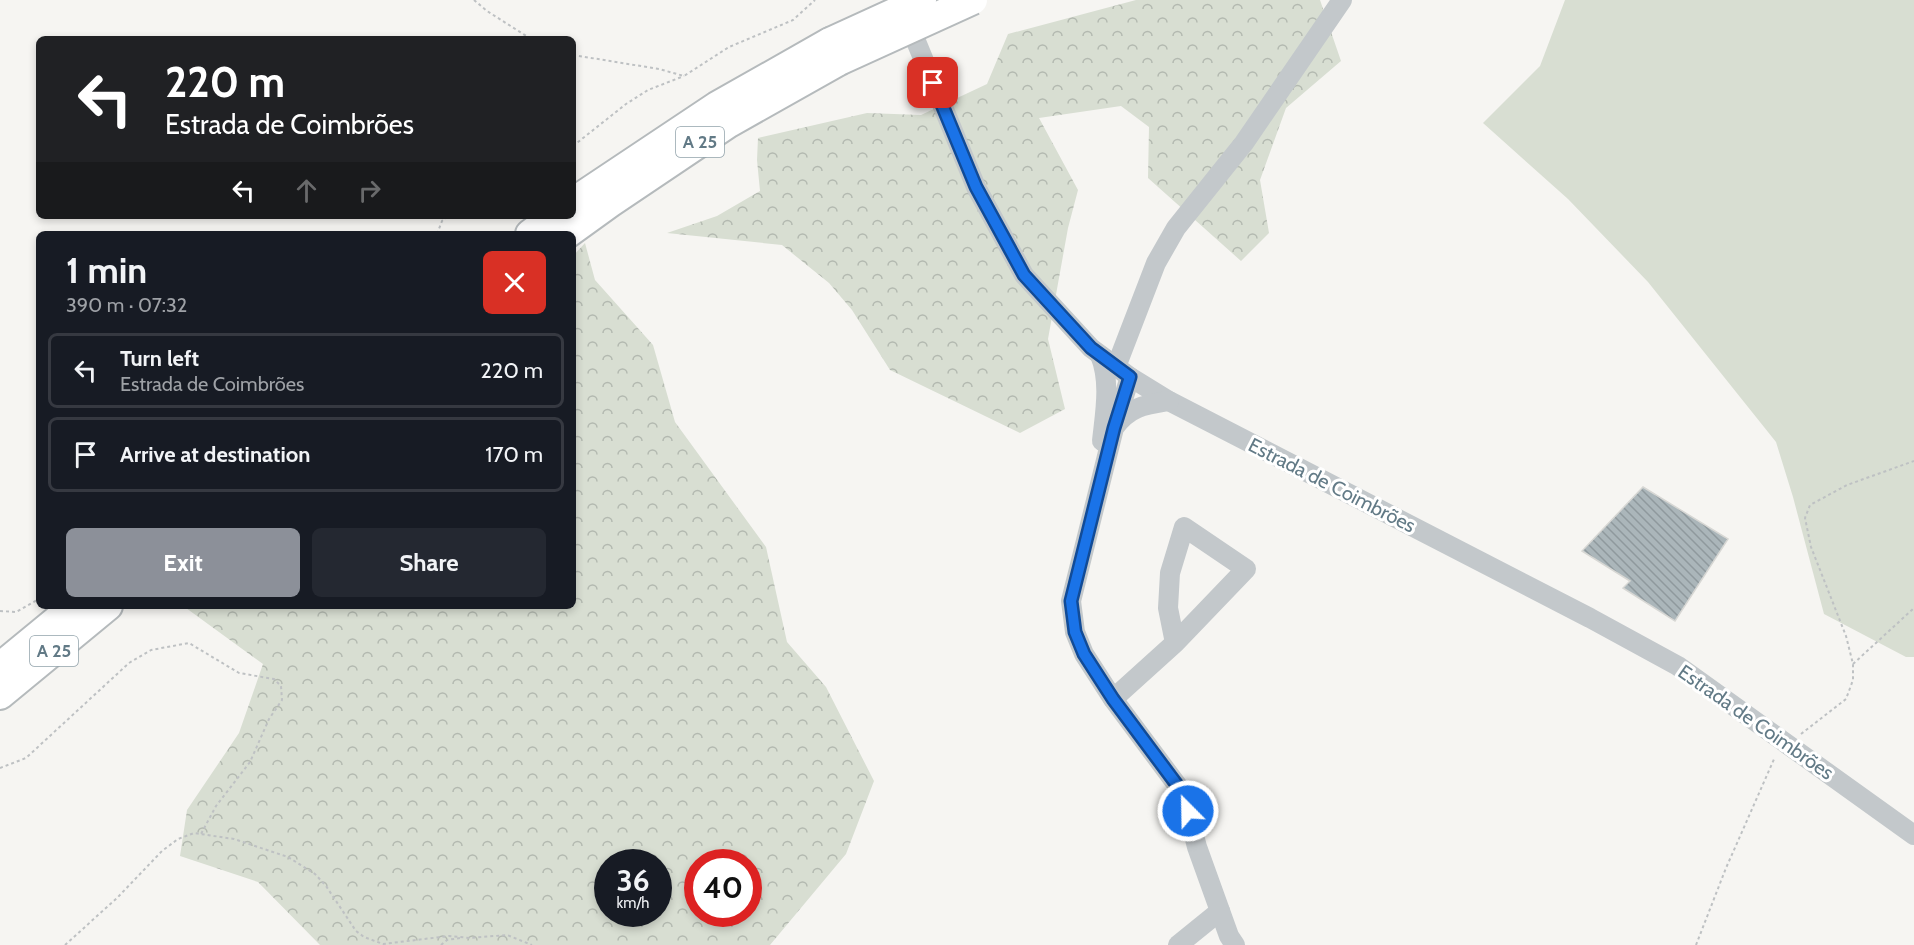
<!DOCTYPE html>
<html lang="en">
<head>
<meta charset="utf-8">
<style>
	:root { --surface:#171b24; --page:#242831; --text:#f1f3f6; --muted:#9ea1a6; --line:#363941; --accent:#8c9099 }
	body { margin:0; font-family:Cabin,sans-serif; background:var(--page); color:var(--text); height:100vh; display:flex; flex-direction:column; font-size:22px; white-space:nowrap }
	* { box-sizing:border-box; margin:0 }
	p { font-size:20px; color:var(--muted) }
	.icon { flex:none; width:33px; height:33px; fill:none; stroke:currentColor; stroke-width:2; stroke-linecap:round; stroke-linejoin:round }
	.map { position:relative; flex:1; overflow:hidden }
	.drawer { position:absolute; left:36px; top:231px; width:540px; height:378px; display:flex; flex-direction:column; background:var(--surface); border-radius:9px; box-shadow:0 3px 9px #0003 }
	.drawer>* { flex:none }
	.banner { position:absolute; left:36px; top:36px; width:540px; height:183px; border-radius:9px; box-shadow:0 3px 9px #0003; background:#202124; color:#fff; overflow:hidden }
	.speed { position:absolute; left:594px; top:849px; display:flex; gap:12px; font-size:30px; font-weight:700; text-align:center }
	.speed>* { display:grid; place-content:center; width:78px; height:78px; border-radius:50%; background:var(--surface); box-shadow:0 3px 9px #0003; line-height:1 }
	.speed small { font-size:15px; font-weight:400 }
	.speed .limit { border:9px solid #d22; background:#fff; color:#111 }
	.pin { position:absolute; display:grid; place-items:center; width:51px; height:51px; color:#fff; margin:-26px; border-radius:12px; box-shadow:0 3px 9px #0006 }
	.me { position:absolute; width:66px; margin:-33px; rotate:337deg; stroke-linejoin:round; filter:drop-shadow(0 0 4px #0008) }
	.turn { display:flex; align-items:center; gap:21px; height:126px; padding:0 30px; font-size:27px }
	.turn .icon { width:78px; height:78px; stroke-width:2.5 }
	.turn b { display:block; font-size:42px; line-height:51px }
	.lanes { display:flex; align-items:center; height:57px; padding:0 30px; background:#0003; justify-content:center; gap:30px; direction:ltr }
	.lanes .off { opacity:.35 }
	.round { display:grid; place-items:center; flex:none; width:63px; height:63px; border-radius:9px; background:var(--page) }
	.head { display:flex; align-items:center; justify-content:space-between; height:102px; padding:0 30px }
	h1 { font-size:36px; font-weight:800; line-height:45px }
	.button { display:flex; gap:12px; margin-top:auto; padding:12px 30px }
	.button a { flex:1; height:69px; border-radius:9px; background:var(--accent); color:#fff; font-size:24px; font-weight:800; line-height:69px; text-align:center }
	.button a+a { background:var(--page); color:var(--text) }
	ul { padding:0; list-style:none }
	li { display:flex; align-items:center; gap:18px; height:75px; margin:0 12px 9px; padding:0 18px; border:3px solid var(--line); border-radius:9px }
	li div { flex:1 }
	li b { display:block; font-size:22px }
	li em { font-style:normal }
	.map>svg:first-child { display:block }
</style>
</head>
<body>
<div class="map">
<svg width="1914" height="945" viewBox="0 0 1914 945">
	<defs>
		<pattern id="forest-crowns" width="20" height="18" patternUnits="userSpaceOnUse" patternTransform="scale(1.5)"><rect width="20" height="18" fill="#d8ded2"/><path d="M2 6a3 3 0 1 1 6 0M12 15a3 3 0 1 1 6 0" fill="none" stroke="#b3b9b0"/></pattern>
		<pattern id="building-back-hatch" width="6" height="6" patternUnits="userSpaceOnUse" patternTransform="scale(1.5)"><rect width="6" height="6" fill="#abb6ba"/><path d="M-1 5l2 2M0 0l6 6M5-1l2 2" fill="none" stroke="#8f999d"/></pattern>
	</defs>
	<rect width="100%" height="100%" fill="#f6f5f2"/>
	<path fill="#d8ded2" d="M1565,0H1914V657H1906L1824,614L1793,497L1776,442L1648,282L1568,199L1483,123L1540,66Z"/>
	<g fill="url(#forest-crowns)" fill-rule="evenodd">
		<path d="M1136,0H1320L1341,61L1286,108L1260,180L1269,233L1241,261L1148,178L1149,127L1121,106L1039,118L1078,190L1068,228L1048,339L1065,409L1020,433L890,370L852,310L829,283L782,245L667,233L717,216L760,191L757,160L758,138L867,113L921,115L987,84L1008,34Z"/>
		<path d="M585,243L595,280L653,345L675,422L766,547L787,642L826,687L874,781L846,854L770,945H320L258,882L180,856L187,810L239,733L263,664L186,608L187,606H573V256ZM608,862H658V914H608ZM698,862H748V914H698Z"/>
	</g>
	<path fill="url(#building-back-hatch)" stroke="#d7d7d4" stroke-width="1.5" d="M1643,487L1728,539L1675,621L1623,588L1630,581L1582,551Z"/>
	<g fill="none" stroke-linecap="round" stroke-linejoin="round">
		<g stroke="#b5babc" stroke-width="32">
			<g id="highway">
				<path d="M573,202L717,106L830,42"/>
				<path d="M530,234L554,216"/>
				<path d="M567,234L610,203L729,123L839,61"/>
				<path d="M0,667L74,606"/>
				<path d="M0,695L108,606"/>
			</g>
		</g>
		<g stroke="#bec1c3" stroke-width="2" stroke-dasharray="3 3" stroke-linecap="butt">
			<path d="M474,0L487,11L531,39"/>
			<path d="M573,55L659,69L684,76L729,47L793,20L815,0"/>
			<path d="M573,146L626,104L648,90L684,76"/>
			<path d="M437,234L442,221L448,216"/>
			<path d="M0,611L16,612L39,599"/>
			<path d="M1853,664L1914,608"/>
			<path d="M1801,734L1846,699L1853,680V664L1846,636L1811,547L1805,518L1810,505L1847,485L1914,461"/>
			<path d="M0,768L26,758L129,663L151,650L189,643L239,673L274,679L281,686L282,700L269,719L250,762L216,806L201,834"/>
			<path d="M65,945L117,898L162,851L178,839L194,833L234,839L288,857L315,874L326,886L356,931L364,937L383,944L449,936L470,938L507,935L532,945"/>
			<path d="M441,945L447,940L460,938"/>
			<path d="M1696,945L1726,868L1775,757"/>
		</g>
		<g stroke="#c3c8cb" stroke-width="20">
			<path d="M906,17L976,187L1024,275L1091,348L1130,377L1169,401L1590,618L1678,666L1914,835"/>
			<path d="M1100,355C1111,382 1105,413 1102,441"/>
			<path d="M1116,367L1156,263L1176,228L1244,143L1342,0"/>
			<path d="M1169,401C1144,405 1129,407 1114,428L1071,601L1075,632L1084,654L1113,699L1183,793L1197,847L1229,936L1235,945"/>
			<path d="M1115,425L1130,377"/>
			<path d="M1113,699L1175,643L1246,569L1184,527L1170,573L1168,608L1175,643"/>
			<path d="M1178,945L1220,911"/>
		</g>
		<use href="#highway" stroke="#fff" stroke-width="28"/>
		<g stroke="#b5babc" stroke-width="32" stroke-linecap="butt">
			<g id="highway-bridge">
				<path d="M830,42L922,0"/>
				<path d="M839,61L973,0"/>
			</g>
		</g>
		<use href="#highway-bridge" stroke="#fff" stroke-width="28"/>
	</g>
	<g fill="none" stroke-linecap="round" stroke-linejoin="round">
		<g stroke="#114b97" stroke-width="15">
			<path id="route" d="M933,83L976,187L1024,275L1091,348L1130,377L1114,428L1071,601L1075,632L1084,654L1113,699L1183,793L1188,811"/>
		</g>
		<use href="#route" stroke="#1a73e8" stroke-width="10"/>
	</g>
	<g text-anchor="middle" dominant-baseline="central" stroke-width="6" stroke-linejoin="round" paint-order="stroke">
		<g fill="#fff" stroke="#91a2aa" stroke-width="1.5">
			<rect x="676" y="127" width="48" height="30" rx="4.5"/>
			<rect x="30" y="636" width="48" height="30" rx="4.5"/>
		</g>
		<g font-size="18" font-weight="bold" fill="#627a86">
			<text x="700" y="142">A 25</text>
			<text x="54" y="651">A 25</text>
		</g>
		<g font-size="20" fill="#627a86" stroke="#fff">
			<text transform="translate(1332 485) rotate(27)">Estrada de Coimbrões</text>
			<text transform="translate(1756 722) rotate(35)">Estrada de Coimbrões</text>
		</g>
	</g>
</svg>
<div class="speed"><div>36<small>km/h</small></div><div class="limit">40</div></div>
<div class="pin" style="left:933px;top:83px;background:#d93025"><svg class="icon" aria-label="arrive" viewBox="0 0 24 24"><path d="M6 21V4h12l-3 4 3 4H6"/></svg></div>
<svg class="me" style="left:1188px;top:811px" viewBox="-20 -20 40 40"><circle r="17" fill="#1a73e8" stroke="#fff" stroke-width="3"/><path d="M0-11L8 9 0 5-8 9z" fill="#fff"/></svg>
<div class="banner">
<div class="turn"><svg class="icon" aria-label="left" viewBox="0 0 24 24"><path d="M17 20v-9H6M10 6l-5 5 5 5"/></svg><div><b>220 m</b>Estrada de Coimbrões</div></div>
<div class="lanes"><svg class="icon" aria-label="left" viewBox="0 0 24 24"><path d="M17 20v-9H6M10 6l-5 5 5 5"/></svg><svg class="icon off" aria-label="ahead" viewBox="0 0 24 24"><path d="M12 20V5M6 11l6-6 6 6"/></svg><svg class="icon off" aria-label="right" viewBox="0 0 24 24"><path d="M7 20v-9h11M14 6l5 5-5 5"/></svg></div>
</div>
<section class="drawer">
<div class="head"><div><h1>1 min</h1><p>390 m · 07:32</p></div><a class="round" style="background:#d93025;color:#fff"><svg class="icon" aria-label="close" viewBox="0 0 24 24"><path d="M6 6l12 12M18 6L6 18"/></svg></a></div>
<ul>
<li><svg class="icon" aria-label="left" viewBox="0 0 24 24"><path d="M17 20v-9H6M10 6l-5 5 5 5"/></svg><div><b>Turn left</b><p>Estrada de Coimbrões</p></div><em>220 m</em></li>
<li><svg class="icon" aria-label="arrive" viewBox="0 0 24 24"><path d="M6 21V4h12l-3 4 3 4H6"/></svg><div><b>Arrive at destination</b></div><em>170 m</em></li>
</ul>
<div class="button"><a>Exit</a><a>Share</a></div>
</section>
</div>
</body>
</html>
